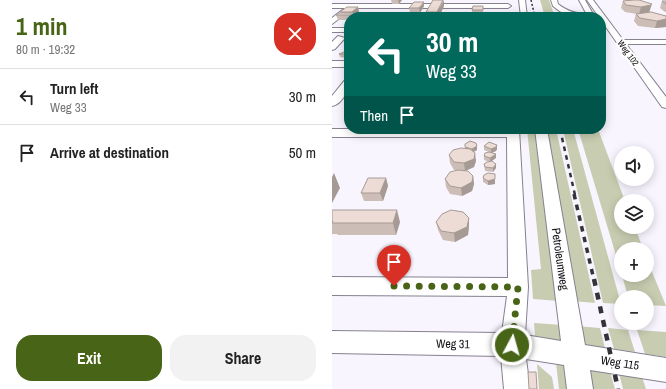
<!DOCTYPE html>
<html lang="en">
<head>
<meta charset="utf-8">
<style>
	:root { --surface:#fff; --page:#f2f2f2; --text:#222; --muted:#767676; --line:#e0e0e0; --accent:#476417 }
	body { margin:0; font-family:"Archivo Narrow",sans-serif; background:var(--page); color:var(--text); height:100vh; display:flex; flex-direction:column; font-size:15px; white-space:nowrap }
	* { box-sizing:border-box; margin:0 }
	p { font-size:13px; color:var(--muted) }
	.icon { flex:none; width:22px; height:22px; fill:none; stroke:currentColor; stroke-width:2; stroke-linecap:round; stroke-linejoin:round }
	.map { position:relative; flex:1; overflow:hidden }
	.side { display:flex; flex-direction:column; background:var(--surface); width:332px }
	.side>* { flex:none }
	.banner { position:absolute; left:12px; top:12px; width:262px; height:122px; border-radius:16px; box-shadow:0 2px 10px #0003; background:#00695c; color:#fff; overflow:hidden }
	.buttons { position:absolute; left:282px; top:146px; display:grid; gap:8px }
	.buttons a { display:grid; place-items:center; width:40px; height:40px; border-radius:50%; background:var(--surface); box-shadow:0 2px 10px #0003; font-size:20px }
	.pin { position:absolute; display:grid; place-items:center; width:34px; height:34px; color:#fff; margin:-41px -17px; border-radius:50% 50% 50% 0; rotate:-45deg; box-shadow:0 0 4px #0007 }
	.pin .icon { rotate:45deg }
	.me { position:absolute; width:44px; margin:-22px; rotate:6deg; stroke-linejoin:round; filter:drop-shadow(0 0 3px #0008) }
	.turn { display:flex; align-items:center; gap:14px; height:84px; padding:0 16px; font-size:18px }
	.turn .icon { width:52px; height:52px; stroke-width:2.5 }
	.turn b { display:block; font-size:28px; line-height:34px }
	.then { display:flex; align-items:center; height:38px; padding:0 16px; background:#0003; gap:8px; font-size:15px }
	.round { display:grid; place-items:center; flex:none; width:42px; height:42px; border-radius:16px; background:var(--page) }
	.overview { display:flex; align-items:center; justify-content:space-between; height:68px; padding:0 16px }
	h1 { font-size:24px; font-weight:700; line-height:30px; color:var(--accent) }
	.cta { display:flex; gap:8px; margin-top:auto; padding:8px 16px }
	.cta a { flex:1; height:46px; border-radius:16px; background:var(--accent); color:#fff; font-size:16px; font-weight:700; line-height:46px; text-align:center }
	.cta a+a { background:var(--page); color:var(--text) }
	ul { padding:0; list-style:none }
	li { display:flex; align-items:center; gap:12px; height:56px; padding:0 16px; border-top:1px solid var(--line) }
	li div { flex:1 }
	li b { display:block; font-size:15px }
	li em { font-style:normal }
	main { display:flex; flex:1; min-height:0 }
	.map>svg:first-child { display:block }
</style>
</head>
<body>
<main>
<section class="side">
<div class="overview"><div><h1>1 min</h1><p>80 m · 19:32</p></div><a class="round" style="background:#d93025;color:#fff"><svg class="icon" aria-label="close" viewBox="0 0 24 24"><path d="M6 6l12 12M18 6L6 18"/></svg></a></div>
<ul>
<li><svg class="icon" aria-label="left" viewBox="0 0 24 24"><path d="M17 20v-9H6M10 6l-5 5 5 5"/></svg><div><b>Turn left</b><p>Weg 33</p></div><em>30 m</em></li>
<li><svg class="icon" aria-label="arrive" viewBox="0 0 24 24"><path d="M6 21V4h12l-3 4 3 4H6"/></svg><div><b>Arrive at destination</b></div><em>50 m</em></li>
</ul>
<div class="cta"><a>Exit</a><a>Share</a></div>
</section>
<div class="map">
<svg width="334" height="389" viewBox="0 0 334 389">
	<rect width="100%" height="100%" fill="#f9f5ff"/>
	<g fill="#c8cdb1">
		<path d="M208,0H217L223,17H213Z"/>
		<path d="M195,129H204L227,301L201,299L199,270L209,269Z"/>
		<path d="M213,129H224L263,303L241,301Z"/>
		<path d="M231,129H241L289,304L271,303Z"/>
		<path d="M246,129H266L293,201H289V227H303L311,249H289V272Z"/>
		<path d="M315,259L316,262L334,306L315,305V297H296L290,275H315Z"/>
		<path d="M202,323L230,325L231,341L203,336Z"/>
		<path d="M245,326L268,328L273,348L248,344Z"/>
		<path d="M276,328L296,330L303,352L282,349Z"/>
		<path d="M305,330L334,332V357L313,354Z"/>
		<path d="M224,363L235,365L238,389H227Z"/>
		<path d="M205,364L220,377L222,389H207Z"/>
		<path d="M252,368L278,372L283,389H256Z"/>
		<path d="M287,373L310,377L314,389H291Z"/>
	</g>
	<g fill="none" stroke-linecap="round" stroke-linejoin="round">
		<g stroke="#85818f" stroke-width="2">
			<g id="minor">
				<path d="M187,0H193L195,17H189Z"/>
				<path d="M219,0H225L226,4C235,11 243,14 254,13L247,0H253L261,14C249,23 231,15 221,6Z"/>
				<path d="M255,0H261L291,40H334V44H294L334,97V108L330,107L269,20V17H267Z"/>
				<path d="M0,4H176L179,6L176,8H21L0,24V18L13,8H0Z"/>
				<rect x="0" y="28" width="17" height="4"/>
				<path d="M6,36L13,38L3,49L0,50V42Z"/>
				<rect x="0" y="61" width="17" height="6"/>
				<path d="M17,79C17,89 11,104 0,106V96L13,80Z"/>
				<path d="M0,129H187L196,287L193,335L229,341L203,129H215L253,345L334,358V382L258,370L261,389H235L232,365L194,359L198,389H172L169,356L0,353V331L170,333L175,296L0,295V277L176,278L175,137H0Z"/>
			</g>
		</g>
		<use href="#minor" fill="#fff" fill-rule="evenodd"/>
		<path stroke="#353339" stroke-width="1.5" stroke-dasharray="2 2" stroke-linecap="butt" d="M199,0L203,17"/>
		<path stroke="#353339" stroke-width="2.5" stroke-dasharray="4.5 4.5" stroke-linecap="butt" d="M228,129L243,195"/>
		<path stroke="#353339" stroke-width="3.5" stroke-dasharray="5.5 5.5" stroke-linecap="butt" d="M242,194L262,280"/>
		<path stroke="#353339" stroke-width="4.5" stroke-dasharray="7 7" stroke-linecap="butt" d="M262,279L286,389"/>
	</g>
	<g fill="#ccbdb7">
		<path d="M59,0H70L67,4H60Z"/>
		<path d="M302,0L318,12L334,16V27L323,28L306,26L302,21L304,14H305L293,12L289,8L291,1Z"/>
		<path d="M330,1H334V12H333L328,8Z"/>
		<path d="M92,6L88,13H78L77,8Z"/>
		<path d="M112,6L107,17H94V12Z"/>
		<path d="M151,6V15H140V10Z"/>
		<path d="M26,7L27,12L24,15V17H17V20H6L4,15L9,13L8,12Z"/>
		<path d="M17,52V56L14,58L8,57L7,54Z"/>
		<path d="M133,144L145,146V150L141,152L144,161L142,167L133,171L141,176L142,184L140,191L130,196L118,194L114,187L113,179L125,170H122L118,163L117,155L133,149Z"/>
		<path d="M152,146L165,149L164,151L160,153L164,154V158L160,161L164,168L161,172L153,171L152,164L157,162L152,160V156L157,152L152,150Z"/>
		<path d="M163,174V184L156,185L151,182V178Z"/>
		<path d="M54,178L56,186L51,201H32L29,193Z"/>
		<path d="M0,210L68,222L64,235H6L5,234H0Z"/>
		<path d="M137,218V226L136,235L123,242L111,240L106,230L104,222Z"/>
	</g>
	<g fill="#a69a95">
		<path d="M66,0H70L67,4Z"/>
		<path d="M112,0V6L107,17H105V12Z"/>
		<path d="M92,2V6L88,13L87,8Z"/>
		<path d="M320,4L317,13L307,14L309,7Z"/>
		<path d="M26,7L27,12L24,15V17H20V12Z"/>
		<path d="M334,19V27L323,28L325,21Z"/>
		<path d="M17,53V56L14,58L13,54Z"/>
		<path d="M165,145V149L164,151L159,153V149Z"/>
		<path d="M145,146V150L140,153V149Z"/>
		<path d="M143,153L144,161L142,167L133,171L132,163Z"/>
		<path d="M164,154V158L158,162V158Z"/>
		<path d="M164,164V168L161,172V168Z"/>
		<path d="M2,173L8,188L0,203V177Z"/>
		<path d="M141,176L142,184L140,191L130,196L129,188Z"/>
		<path d="M54,178L56,186L51,201L48,193Z"/>
		<path d="M163,179V184L156,185V181Z"/>
		<path d="M65,210L68,222L64,235L61,223Z"/>
		<path d="M137,218V226L136,235L123,242L122,233Z"/>
	</g>
	<g fill="#eddcd5" stroke="#a69a95">
		<path d="M101,0H111L105,12H94Z"/>
		<path d="M302,0H307L320,4L319,5L309,7L294,5L291,1Z"/>
		<path d="M330,1H334V4Z"/>
		<path d="M82,2H92L87,8H77Z"/>
		<path d="M141,6H151V10H140Z"/>
		<path d="M15,7H26L20,12H8Z"/>
		<path d="M319,12L334,16V19L325,21L308,18L304,14Z"/>
		<path d="M7,13H23L20,15H4Z"/>
		<path d="M12,52H17V53L13,54H7Z"/>
		<path d="M138,141L144,143L145,146L140,149L133,147V144Z"/>
		<path d="M157,142L165,145L164,147L159,149L152,146Z"/>
		<path d="M129,148L138,149L143,153L142,159L132,163L122,162L117,155L121,150Z"/>
		<path d="M157,152L164,154L158,158L152,156L153,153Z"/>
		<path d="M160,161L164,164L161,168L153,167L152,164L155,162Z"/>
		<path d="M126,170L136,171L141,176L140,182L129,188L118,186L113,179L118,172Z"/>
		<path d="M156,173L163,174V179L156,181L151,178L152,175Z"/>
		<path d="M36,178H54L48,193H29Z"/>
		<path d="M0,210H65L61,223H0L1,221H0Z"/>
		<path d="M119,210L131,212L137,218L135,227L122,233L109,231L104,222L110,214Z"/>
		<path d="M196,372H204L205,389H197Z"/>
	</g>
	<g fill="none" stroke-linecap="round" stroke-linejoin="round">
		<path stroke="#476417" stroke-width="7" stroke-dasharray="0 12.6" d="M62,286L186,287L180,345"/>
	</g>
	<g text-anchor="middle" dominant-baseline="central" stroke-width="4" stroke-linejoin="round" paint-order="stroke">
		<g font-size="9" fill="#121015" stroke="#fff">
			<text transform="translate(296 53) rotate(54)">Weg 102</text>
		</g>
		<g font-size="12" fill="#121015" stroke="#fff">
			<text transform="translate(228 259) rotate(82)">Petroleumweg</text>
			<text transform="translate(121 344) rotate(1)">Weg 31</text>
			<text transform="translate(288 363) rotate(9)">Weg 115</text>
		</g>
	</g>
</svg>
<div class="buttons">
<a><svg class="icon" aria-label="sound" viewBox="0 0 24 24"><path d="M4 9h4l5-4v14l-5-4H4zM17 9q2 3 0 6"/></svg></a>
<a><svg class="icon" aria-label="layers" viewBox="0 0 24 24"><path d="M12 4l9 5-9 5-9-5zM3 14l9 5 9-5"/></svg></a>
<a>+</a>
<a>−</a>
</div>
<div class="pin" style="left:62px;top:286px;background:#d93025"><svg class="icon" aria-label="arrive" viewBox="0 0 24 24"><path d="M6 21V4h12l-3 4 3 4H6"/></svg></div>
<svg class="me" style="left:180px;top:345px" viewBox="-20 -20 40 40"><circle r="17" fill="#476417" stroke="#fff" stroke-width="3"/><path d="M0-11L8 9 0 5-8 9z" fill="#fff"/></svg>
<div class="banner">
<div class="turn"><svg class="icon" aria-label="left" viewBox="0 0 24 24"><path d="M17 20v-9H6M10 6l-5 5 5 5"/></svg><div><b>30 m</b>Weg 33</div></div>
<div class="then">Then<svg class="icon" aria-label="arrive" viewBox="0 0 24 24"><path d="M6 21V4h12l-3 4 3 4H6"/></svg></div>
</div>
</div>
</main>
</body>
</html>
